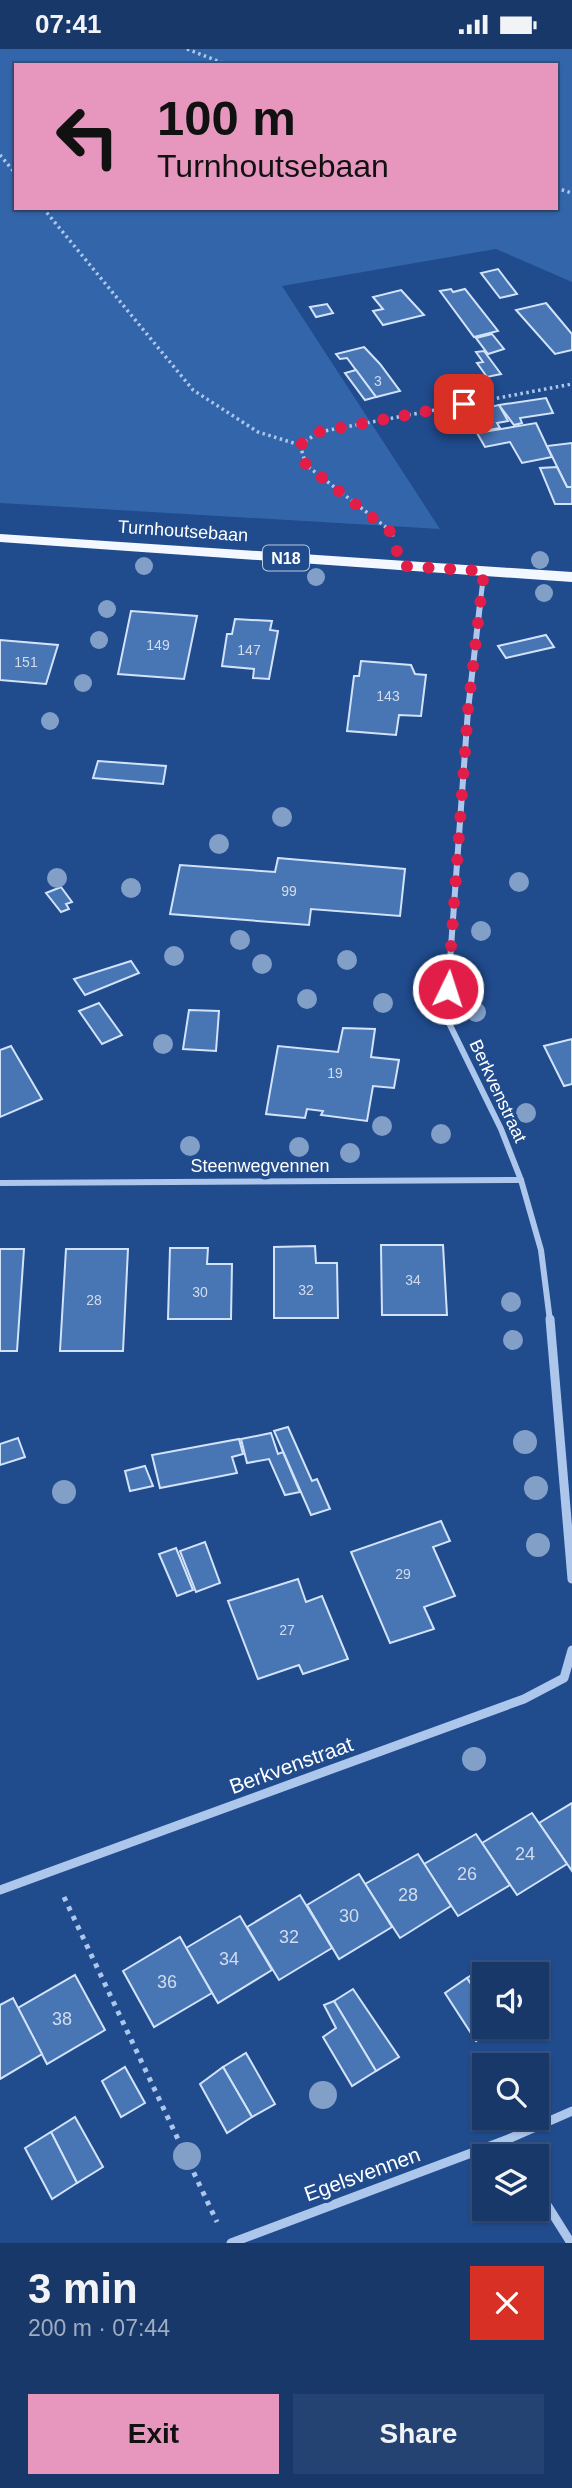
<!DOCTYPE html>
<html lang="en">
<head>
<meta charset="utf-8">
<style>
	:root { --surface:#18386a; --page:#254372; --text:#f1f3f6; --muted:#9facc1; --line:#36527e; --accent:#e797bd }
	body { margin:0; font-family:Arial,sans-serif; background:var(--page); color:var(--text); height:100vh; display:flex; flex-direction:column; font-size:26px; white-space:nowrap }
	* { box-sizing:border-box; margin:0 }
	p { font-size:23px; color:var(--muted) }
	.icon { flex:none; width:38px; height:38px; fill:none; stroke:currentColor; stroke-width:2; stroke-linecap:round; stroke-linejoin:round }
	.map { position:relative; height:2194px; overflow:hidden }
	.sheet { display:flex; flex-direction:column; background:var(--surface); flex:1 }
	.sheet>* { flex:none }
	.guide { position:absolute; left:14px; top:14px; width:544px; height:147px; border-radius:0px; box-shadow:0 2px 5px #0004,0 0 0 2px var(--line); background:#e797bd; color:#111; overflow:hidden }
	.buttons { position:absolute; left:472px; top:1913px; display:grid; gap:14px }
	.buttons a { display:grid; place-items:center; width:77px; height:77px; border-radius:0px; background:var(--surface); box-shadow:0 2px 5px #0004,0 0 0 2px var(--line); font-size:35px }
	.pin { position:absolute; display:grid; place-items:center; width:60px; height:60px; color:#fff; margin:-30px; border-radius:14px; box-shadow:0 4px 10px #0006 }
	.me { position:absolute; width:77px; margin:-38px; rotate:4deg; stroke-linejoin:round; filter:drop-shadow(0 0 5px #0008) }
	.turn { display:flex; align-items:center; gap:24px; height:147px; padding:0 28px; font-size:32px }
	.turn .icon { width:91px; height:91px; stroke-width:2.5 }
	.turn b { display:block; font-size:49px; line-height:60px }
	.round { display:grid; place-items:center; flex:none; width:74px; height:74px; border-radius:0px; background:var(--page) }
	.overview { display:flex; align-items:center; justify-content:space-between; height:119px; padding:0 28px }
	h1 { font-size:42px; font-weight:800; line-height:52px }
	.primary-button { display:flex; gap:14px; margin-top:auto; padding:14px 28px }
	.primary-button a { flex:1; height:80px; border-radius:0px; background:var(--accent); color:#111; font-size:28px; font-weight:800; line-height:80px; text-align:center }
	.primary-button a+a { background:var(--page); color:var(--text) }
	.status { display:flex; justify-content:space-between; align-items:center; height:49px; padding:0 35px; background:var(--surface); direction:ltr }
	.status svg { height:19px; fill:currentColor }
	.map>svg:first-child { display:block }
</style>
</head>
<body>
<div class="status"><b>07:41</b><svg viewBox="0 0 49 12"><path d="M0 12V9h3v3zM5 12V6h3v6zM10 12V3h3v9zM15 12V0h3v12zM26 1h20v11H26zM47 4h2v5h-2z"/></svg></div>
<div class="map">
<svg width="572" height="2194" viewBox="0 0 572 2194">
	<rect width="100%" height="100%" fill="#204b8d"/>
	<path fill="#3365aa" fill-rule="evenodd" d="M0,0H572V233L496,200L282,237L440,480L0,454ZM16,16H556V159H16Z"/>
	<g fill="#4875b4" stroke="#d2e3f9" stroke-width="2">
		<path d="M498,220L517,245L500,249L481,224Z"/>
		<path d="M451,240L453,243L465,240L498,282L474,288L440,242Z"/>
		<path d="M401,241L424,266L383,276L373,262L383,260L373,248Z"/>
		<path d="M546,254L572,285V301L555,305L516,261Z"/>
		<path d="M327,255L333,264L316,268L310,258Z"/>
		<path d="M492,285L504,300L488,305L476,289Z"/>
		<path d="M364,298L380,315L400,342L376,348L347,309L340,310L336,305Z"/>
		<path d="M484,302L501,325L487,328L477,314L483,313L476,303Z"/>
		<path d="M356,321L376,348L365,351L345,324Z"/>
		<path d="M546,349L553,364L520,369L522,374L514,376L499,356Z"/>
		<path d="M499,356L508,372L497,374L500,379L482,382L479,377L461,380L453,365Z"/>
		<path d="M536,374L552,408L522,414L510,393L485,398L477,384Z"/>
		<path d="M572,394V438H567L547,397Z"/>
		<path d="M557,418L567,438H572V455H555L540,419Z"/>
		<path d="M131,562L197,567L184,630L118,625Z"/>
		<path d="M235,570L272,572L270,581L278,582L269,630L253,629L254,620L222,617L227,585H232Z"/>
		<path d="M546,586L554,598L506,609L498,597Z"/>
		<path d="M0,591L58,596L46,635L0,631Z"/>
		<path d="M361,612L411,616L415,625L426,626L421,667L399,666L396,686L347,682L354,627H359Z"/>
		<path d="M98,712L166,717L163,735L93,729Z"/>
		<path d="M278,809L405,820L400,867L311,860L309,876L170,865L180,816L275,823Z"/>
		<path d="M61,838L72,853L66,855L69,860L61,863L46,844Z"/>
		<path d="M131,912L139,924L85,946L74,930Z"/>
		<path d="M99,954L122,986L102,995L79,962Z"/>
		<path d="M189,961L219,962L216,1002L183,1000Z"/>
		<path d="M343,979L375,980L371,1008L399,1011L394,1039L373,1037L367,1072L321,1066L323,1062L307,1060L305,1069L266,1065L278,997L338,1003Z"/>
		<path d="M572,990V1035L564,1037L544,997Z"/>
		<path d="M11,997L42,1050L0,1068V1001Z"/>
		<path d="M381,1196H443L447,1266H382Z"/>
		<path d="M315,1197L316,1214H337L338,1269H274V1198Z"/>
		<path d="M170,1199H208L207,1215H232L231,1270H168Z"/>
		<path d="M0,1200H24L17,1302H0Z"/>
		<path d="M66,1200H128L123,1302H60Z"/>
		<path d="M288,1378L312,1432L317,1430L330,1460L311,1466L274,1382Z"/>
		<path d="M271,1384L278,1405L283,1403L300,1443L285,1446L269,1410L247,1414L241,1390Z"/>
		<path d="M18,1389L25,1408L0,1416V1395Z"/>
		<path d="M239,1390L243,1405L232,1408L237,1424L160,1439L152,1406Z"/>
		<path d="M145,1417L153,1437L130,1442L125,1422Z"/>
		<path d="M441,1472L450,1492L433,1498L455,1547L424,1558L434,1580L390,1594L351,1503Z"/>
		<path d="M205,1493L220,1534L196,1543L180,1502Z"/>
		<path d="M176,1499L193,1541L177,1547L159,1505Z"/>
		<path d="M298,1530L306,1553L322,1547L348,1610L303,1625L299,1616L258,1630L228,1552Z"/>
		<path d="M572,1754V1822L539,1774Z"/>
		<path d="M532,1764L567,1815L517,1846L482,1794Z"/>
		<path d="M476,1785L510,1836L458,1867L424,1815Z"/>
		<path d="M418,1805L451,1857L400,1889L365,1835Z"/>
		<path d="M359,1825L392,1878L339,1910L307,1856Z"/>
		<path d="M300,1846L332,1899L279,1931L247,1878Z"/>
		<path d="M240,1867L272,1921L218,1954L186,1899Z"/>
		<path d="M180,1888L212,1944L154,1978L123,1922Z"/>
		<path d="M489,1915L495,1925H485V1957L467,1929Z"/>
		<path d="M75,1926L105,1981L47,2015L18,1959Z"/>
		<path d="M467,1929L485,1957V1978H498L476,1992L445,1944Z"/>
		<path d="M353,1940L399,2008L376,2022L334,1952Z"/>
		<path d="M13,1949L42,2005L0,2030V1956Z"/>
		<path d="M334,1952L376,2022L352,2037L323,1988L336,1979L324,1956Z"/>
		<path d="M246,2004L275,2055L252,2068L223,2018Z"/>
		<path d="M125,2018L145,2054L121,2068L102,2032Z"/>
		<path d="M223,2018L252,2068L227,2084L200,2035Z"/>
		<path d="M75,2068L103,2118L77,2134L51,2083Z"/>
		<path d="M51,2083L77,2134L52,2150L25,2099Z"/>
	</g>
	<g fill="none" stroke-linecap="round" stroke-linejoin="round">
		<g stroke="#adc7ec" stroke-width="3.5" stroke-dasharray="2.5 3.5" stroke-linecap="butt">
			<path d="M187,0L228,16"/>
			<path d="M0,106L16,125"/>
			<path d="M556,139L572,144"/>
			<path d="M43,159L193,341L258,383L300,396"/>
			<path d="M300,396L319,383L572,335"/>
			<path d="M300,396L306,416L392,483L393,489"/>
		</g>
		<path stroke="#adc7ec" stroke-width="5" stroke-dasharray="4.5 6" stroke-linecap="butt" d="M64,1848L217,2173"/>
		<path stroke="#adc7ec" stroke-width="5" d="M480,556L484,522"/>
		<g stroke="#adc7ec" stroke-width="6">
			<path d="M480,555L468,661L446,968L501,1080L521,1131L541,1201L550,1272"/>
			<path d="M0,1134L521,1131"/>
		</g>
		<g stroke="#adc7ec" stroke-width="9">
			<path d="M550,1270L572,1530"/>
			<path d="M0,1841L524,1650L564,1629L572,1601"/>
			<path d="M506,2091L572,2062"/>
			<path d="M537,2140L571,2194"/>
			<path d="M231,2194L506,2091L516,2107"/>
		</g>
		<path fill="#f3f7ff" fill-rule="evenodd" d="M0,485L572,523V533L0,493Z"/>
	</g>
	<g fill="#829fc8">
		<circle cx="540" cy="511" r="9"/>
		<circle cx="144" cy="517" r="9"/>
		<circle cx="316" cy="528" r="9"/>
		<circle cx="544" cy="544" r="9"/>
		<circle cx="107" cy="560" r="9"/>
		<circle cx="99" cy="591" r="9"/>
		<circle cx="83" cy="634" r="9"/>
		<circle cx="50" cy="672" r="9"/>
		<circle cx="282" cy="768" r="10"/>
		<circle cx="219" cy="795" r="10"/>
		<circle cx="57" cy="829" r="10"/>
		<circle cx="519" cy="833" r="10"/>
		<circle cx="131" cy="839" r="10"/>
		<circle cx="481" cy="882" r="10"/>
		<circle cx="240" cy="891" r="10"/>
		<circle cx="174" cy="907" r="10"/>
		<circle cx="347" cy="911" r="10"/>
		<circle cx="262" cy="915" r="10"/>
		<circle cx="307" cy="950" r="10"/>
		<circle cx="383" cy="954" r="10"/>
		<circle cx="476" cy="963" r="10"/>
		<circle cx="163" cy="995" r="10"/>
		<circle cx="526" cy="1064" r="10"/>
		<circle cx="382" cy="1077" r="10"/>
		<circle cx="441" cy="1085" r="10"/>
		<circle cx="190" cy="1097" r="10"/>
		<circle cx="299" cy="1098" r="10"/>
		<circle cx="350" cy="1104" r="10"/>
		<circle cx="511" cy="1253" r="10"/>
		<circle cx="513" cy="1291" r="10"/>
		<circle cx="525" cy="1393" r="12"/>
		<circle cx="536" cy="1439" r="12"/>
		<circle cx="64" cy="1443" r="12"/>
		<circle cx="538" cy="1496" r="12"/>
		<circle cx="474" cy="1710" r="12"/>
		<circle cx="323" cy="2046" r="14"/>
		<circle cx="187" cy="2107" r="14"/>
	</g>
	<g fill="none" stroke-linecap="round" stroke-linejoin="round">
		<path stroke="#e11d48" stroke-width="12" stroke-dasharray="0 21.6" d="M448,940L468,661L484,522L401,517L392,484L306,416L300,396L319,383L464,355"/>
	</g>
	<g text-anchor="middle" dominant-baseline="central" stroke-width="7" stroke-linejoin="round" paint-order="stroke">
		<g font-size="14" fill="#d1dcec">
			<text x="378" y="332">3</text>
			<text x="158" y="596">149</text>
			<text x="249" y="601">147</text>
			<text x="26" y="613">151</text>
			<text x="388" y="647">143</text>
			<text x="289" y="842">99</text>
			<text x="335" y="1024">19</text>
			<text x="413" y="1231">34</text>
			<text x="306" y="1241">32</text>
			<text x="200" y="1243">30</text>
			<text x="94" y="1251">28</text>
			<text x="403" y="1525">29</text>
			<text x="287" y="1581">27</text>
		</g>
		<rect fill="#204b8d" stroke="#bcc9dd" stroke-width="2" x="263" y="496.5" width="46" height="25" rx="5"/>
		<g font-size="16" font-weight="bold" fill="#fff">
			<text x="286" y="509">N18</text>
		</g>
		<g font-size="18" fill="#fff" stroke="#204b8d">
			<text transform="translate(183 482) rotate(4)">Turnhoutsebaan</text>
			<text transform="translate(498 1042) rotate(65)">Berkvenstraat</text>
			<text x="260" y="1117">Steenwegvennen</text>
		</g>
		<g font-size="18" fill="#d1dcec">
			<text x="525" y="1805">24</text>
			<text x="467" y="1825">26</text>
			<text x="408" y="1846">28</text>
			<text x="349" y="1867">30</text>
			<text x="289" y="1888">32</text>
			<text x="229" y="1910">34</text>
			<text x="167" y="1933">36</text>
			<text x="62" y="1970">38</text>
		</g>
		<g font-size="21" fill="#fff" stroke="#204b8d">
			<text transform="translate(291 1716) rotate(-20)">Berkvenstraat</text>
			<text transform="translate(362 2125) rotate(-20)">Egelsvennen</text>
		</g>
	</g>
</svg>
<div class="buttons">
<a><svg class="icon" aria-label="sound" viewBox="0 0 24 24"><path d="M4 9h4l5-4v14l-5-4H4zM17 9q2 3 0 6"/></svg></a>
<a><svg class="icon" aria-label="search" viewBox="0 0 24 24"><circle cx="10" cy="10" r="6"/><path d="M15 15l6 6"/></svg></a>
<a><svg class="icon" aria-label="layers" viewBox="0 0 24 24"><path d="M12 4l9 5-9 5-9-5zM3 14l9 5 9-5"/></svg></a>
</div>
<div class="pin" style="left:464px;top:355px;background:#d93025"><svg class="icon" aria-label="arrive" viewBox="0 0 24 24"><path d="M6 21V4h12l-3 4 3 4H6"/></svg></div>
<svg class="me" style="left:448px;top:940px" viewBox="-20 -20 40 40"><circle r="17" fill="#e11d48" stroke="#fff" stroke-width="3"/><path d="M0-11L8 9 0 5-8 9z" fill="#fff"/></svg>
<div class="guide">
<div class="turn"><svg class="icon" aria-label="left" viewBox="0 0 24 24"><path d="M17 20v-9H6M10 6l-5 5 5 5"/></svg><div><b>100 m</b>Turnhoutsebaan</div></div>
</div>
</div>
<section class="sheet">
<div class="overview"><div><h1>3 min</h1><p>200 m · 07:44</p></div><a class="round" style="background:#d93025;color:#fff"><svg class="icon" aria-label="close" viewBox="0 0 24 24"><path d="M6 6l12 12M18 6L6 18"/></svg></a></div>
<div class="primary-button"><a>Exit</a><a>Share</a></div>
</section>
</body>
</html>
